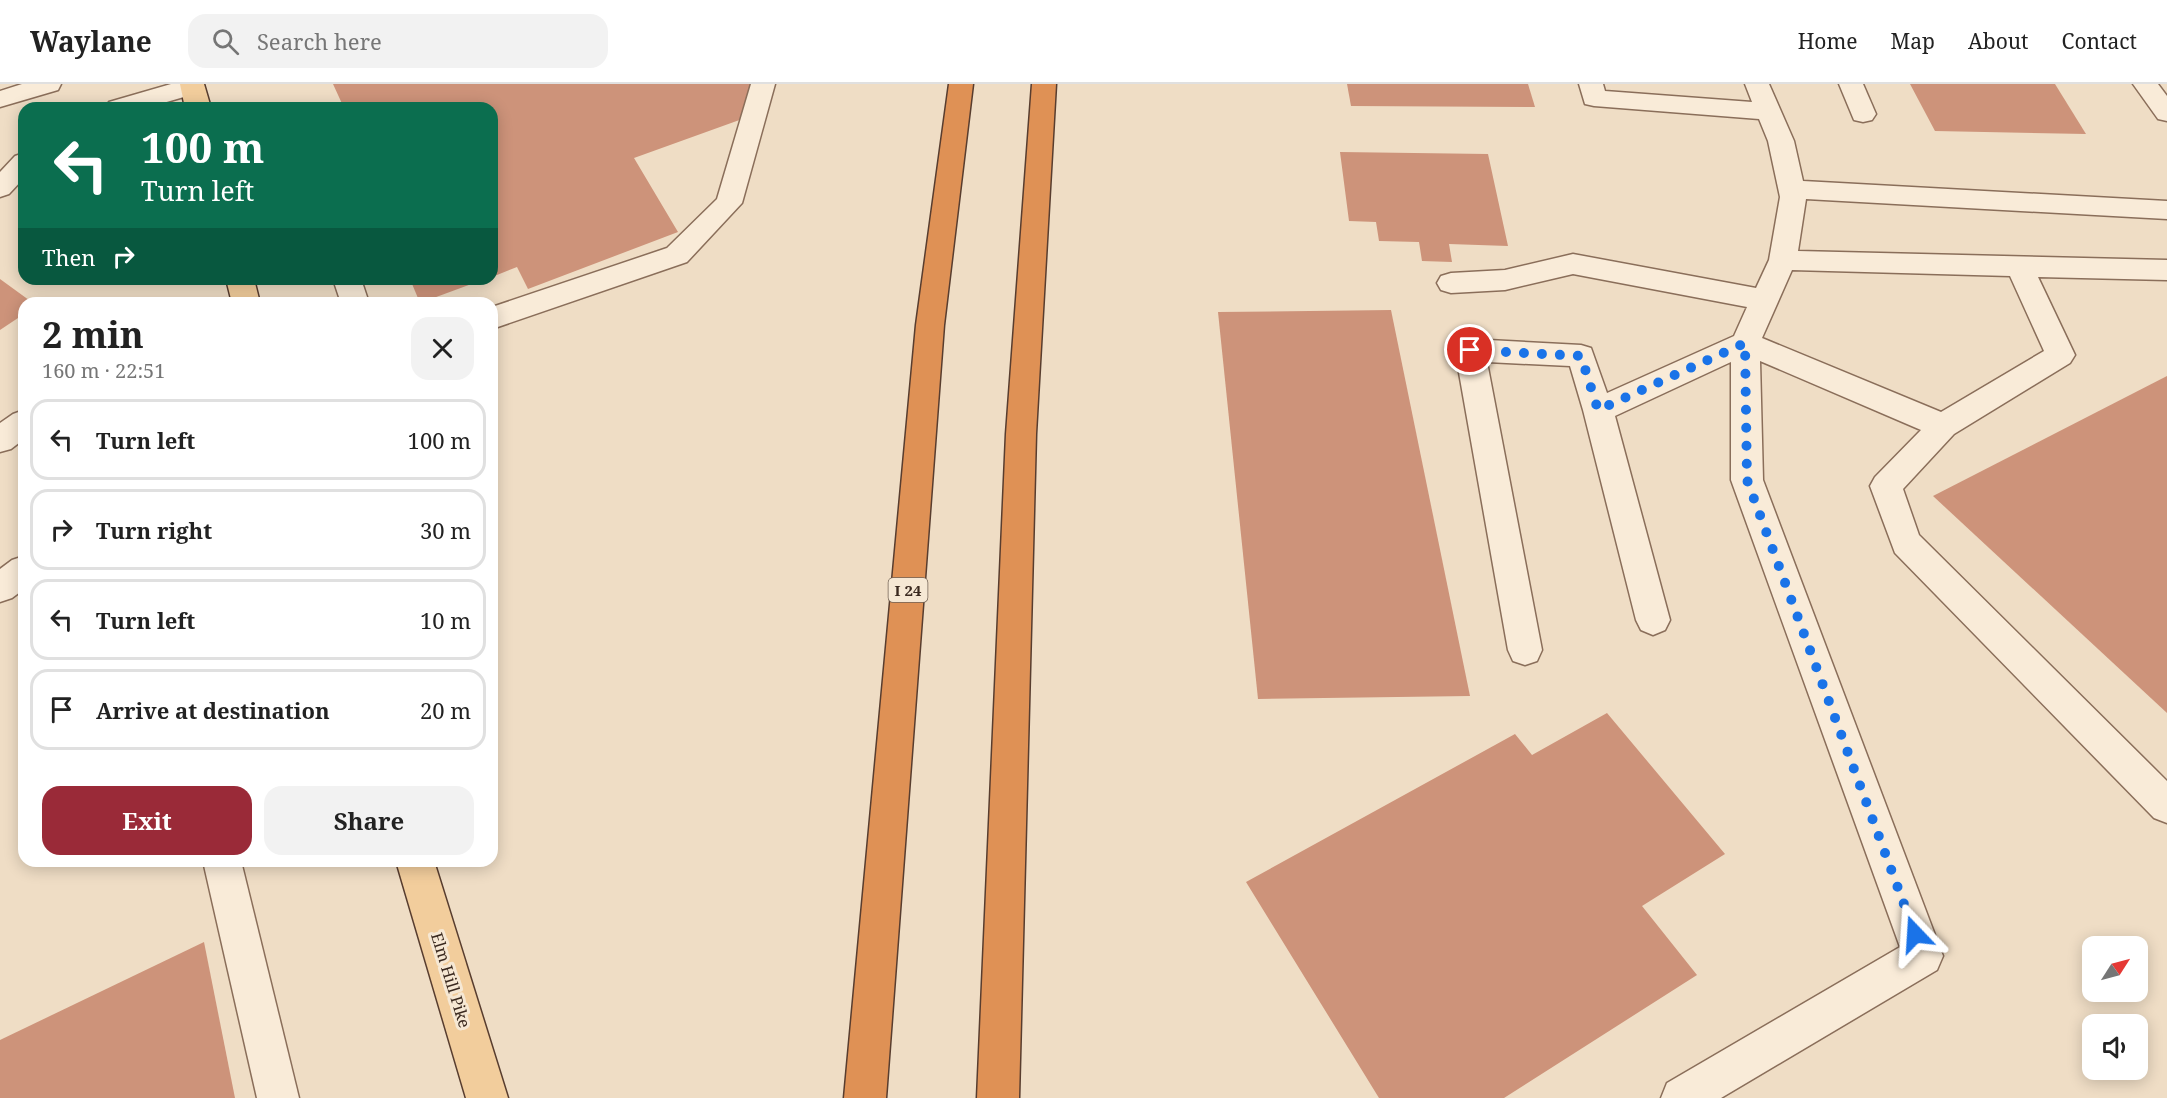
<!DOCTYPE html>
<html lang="en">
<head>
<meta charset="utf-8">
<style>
	:root { --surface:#fff; --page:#f2f2f2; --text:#222; --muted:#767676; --line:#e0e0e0; --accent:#9a2a38 }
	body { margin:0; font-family:"Noto Serif",serif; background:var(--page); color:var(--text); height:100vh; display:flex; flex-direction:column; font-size:22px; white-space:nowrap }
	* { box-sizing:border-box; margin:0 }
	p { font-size:20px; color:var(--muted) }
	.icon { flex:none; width:33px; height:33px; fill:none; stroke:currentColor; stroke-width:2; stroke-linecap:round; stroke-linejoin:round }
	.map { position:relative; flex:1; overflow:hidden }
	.panel { position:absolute; left:18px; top:213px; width:480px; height:570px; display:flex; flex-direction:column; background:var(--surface); border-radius:18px; box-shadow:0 3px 15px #0003 }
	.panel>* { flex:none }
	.top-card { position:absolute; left:18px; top:18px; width:480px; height:183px; border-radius:18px; box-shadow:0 3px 15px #0003; background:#0b6e4f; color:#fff; overflow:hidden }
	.needle { width:39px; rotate:54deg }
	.tools { position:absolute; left:2082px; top:852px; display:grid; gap:12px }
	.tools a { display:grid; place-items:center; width:66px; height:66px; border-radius:12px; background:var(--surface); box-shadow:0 3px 15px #0003; font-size:30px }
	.pin { position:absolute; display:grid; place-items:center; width:51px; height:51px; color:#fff; margin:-26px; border:3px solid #fff; border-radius:50%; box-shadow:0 2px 6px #0007 }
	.me { position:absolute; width:66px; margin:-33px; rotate:340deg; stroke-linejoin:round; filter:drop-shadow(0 0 4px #0008) }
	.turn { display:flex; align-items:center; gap:21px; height:126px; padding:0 24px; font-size:27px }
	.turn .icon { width:78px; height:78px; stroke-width:2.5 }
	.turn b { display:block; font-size:42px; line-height:51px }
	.then { display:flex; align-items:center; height:57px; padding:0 24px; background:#0003; gap:12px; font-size:22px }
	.round { display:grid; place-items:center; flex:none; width:63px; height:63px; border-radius:18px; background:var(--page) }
	.head { display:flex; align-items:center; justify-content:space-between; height:102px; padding:0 24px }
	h1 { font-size:36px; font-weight:700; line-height:45px }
	.primary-button { display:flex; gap:12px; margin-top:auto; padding:12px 24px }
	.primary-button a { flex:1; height:69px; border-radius:18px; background:var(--accent); color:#fff; font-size:24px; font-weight:700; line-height:69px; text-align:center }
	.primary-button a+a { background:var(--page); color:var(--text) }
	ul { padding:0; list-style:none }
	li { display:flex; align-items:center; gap:18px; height:81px; margin:0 12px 9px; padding:0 12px; border:3px solid var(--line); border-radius:18px }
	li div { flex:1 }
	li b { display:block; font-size:22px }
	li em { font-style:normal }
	header { display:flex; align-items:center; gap:36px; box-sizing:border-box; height:84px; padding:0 30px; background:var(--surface); border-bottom:2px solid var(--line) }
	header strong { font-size:28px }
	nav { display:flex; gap:33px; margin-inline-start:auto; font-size:21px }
	.search { width:420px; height:54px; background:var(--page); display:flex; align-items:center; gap:15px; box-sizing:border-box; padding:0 21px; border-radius:18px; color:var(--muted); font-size:22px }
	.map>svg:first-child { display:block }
</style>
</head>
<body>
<header>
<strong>Waylane</strong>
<div class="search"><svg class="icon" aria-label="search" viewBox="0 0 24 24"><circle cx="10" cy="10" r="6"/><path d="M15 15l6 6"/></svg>Search here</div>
<nav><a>Home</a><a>Map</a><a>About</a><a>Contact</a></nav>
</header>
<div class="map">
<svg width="2167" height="1014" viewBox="0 0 2167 1014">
	<rect width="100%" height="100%" fill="#efddc5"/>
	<g fill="#cd937a">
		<path d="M333,0H752L745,34L634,74L678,148L528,205L517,183L492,193V24H344Z"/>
		<path d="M1347,0H1528L1535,23L1351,22Z"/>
		<path d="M1910,0H2055L2086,50L1935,47Z"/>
		<path d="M1340,68L1488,70L1508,162L1449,160L1452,178L1422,177L1419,158L1379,157L1376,138L1349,137Z"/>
		<path d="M0,195L33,219H24V230L0,246Z"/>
		<path d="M410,195H485L420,219Z"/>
		<path d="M1391,226L1470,612L1258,615L1218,228Z"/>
		<path d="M2167,292V629L1933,412Z"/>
		<path d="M1607,629L1725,770L1642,822L1697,891L1504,1014H1379L1246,798L1515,650L1532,671Z"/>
		<path d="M204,858L235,1014H0V956Z"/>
	</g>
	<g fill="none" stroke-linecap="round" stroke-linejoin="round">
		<g stroke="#8a6e5a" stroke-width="3">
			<g id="minor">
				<path d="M22,0H61L58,6L0,23V7Z"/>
				<path d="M171,0H203L204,2L201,8L146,24H105L109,18Z"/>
				<path d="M751,0H775L742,119L687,178L492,245V223L667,164L717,115Z"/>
				<path d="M1579,0H1603L1605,7L1752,18L1745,0H1769L1794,57L1803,97L2167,117V135L1806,115L1798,167L2167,176V196L2038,193L2075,271L2070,279L1954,350L1903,405L1919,451L2167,697V739L2154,734L1895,469L1870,402L1875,393L1921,346L1760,277L1763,396L1943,872L1937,886L1721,1014H1661L1667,999L1900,863L1731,396V278L1615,332L1670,536L1665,546L1653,551L1641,546L1636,536L1583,326L1570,282L1487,278L1542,566L1537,577L1525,581L1513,577L1508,566L1455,266L1460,258L1470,255L1581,261L1591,264L1607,309L1734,252L1747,223L1573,190L1505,206L1451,209L1441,206L1437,199L1441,192L1451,189L1505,186L1573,170L1756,204L1769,176L1780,113L1768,57L1759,35L1594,22L1585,20ZM1792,186L2010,192L2044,267L1941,328L1762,254Z"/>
				<path d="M1839,0H1863L1876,30L1872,36L1863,38L1854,36Z"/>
				<path d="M2133,0H2158L2167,12V37L2158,35Z"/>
				<path d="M24,69V94L9,110L0,113V88L15,72Z"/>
				<path d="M333,195H361L369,219H341Z"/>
				<path d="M24,326V355L11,365L0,368V339L13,330Z"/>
				<path d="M24,472V505L12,514L0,518V485L12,476Z"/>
				<path d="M203,777H241L299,1014H257Z"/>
			</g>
		</g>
		<g stroke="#583d2f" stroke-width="3">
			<g id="major">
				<path d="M180,0H204L211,24H185Z"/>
				<path d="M226,195H254L260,219H232Z"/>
				<path d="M396,777H434L508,1014H466Z"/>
			</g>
		</g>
		<g stroke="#583d2f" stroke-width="3">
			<g id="highway">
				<path d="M949,0H973L944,241L886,1014H844L916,241Z"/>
				<path d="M1032,0H1056L1036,350L1019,1014H977L1006,350Z"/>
			</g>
		</g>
		<use href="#minor" fill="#f9ebd8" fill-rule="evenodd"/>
		<use href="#major" fill="#f2cd9c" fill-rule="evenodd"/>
		<use href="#highway" fill="#df9155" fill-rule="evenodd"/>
	</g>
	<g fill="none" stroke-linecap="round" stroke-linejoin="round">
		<path stroke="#1a73e8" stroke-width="10" stroke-dasharray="0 18" d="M1470,266L1581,272L1598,326L1745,259L1747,396L1915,850"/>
	</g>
	<g text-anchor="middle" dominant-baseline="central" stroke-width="6" stroke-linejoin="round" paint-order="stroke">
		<rect fill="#f6e8d4" stroke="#726255" stroke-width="1.5" x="888.5" y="494" width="39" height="24" rx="4.5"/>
		<g font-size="15" font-weight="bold" fill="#3a291f">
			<text x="908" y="506">I 24</text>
		</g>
		<g font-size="16" fill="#3a291f" stroke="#f6e8d4">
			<text transform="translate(451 896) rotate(73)">Elm Hill Pike</text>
		</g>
	</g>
</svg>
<div class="tools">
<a><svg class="needle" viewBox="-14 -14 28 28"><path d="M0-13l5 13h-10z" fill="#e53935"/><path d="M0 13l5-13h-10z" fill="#767676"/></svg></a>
<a><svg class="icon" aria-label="sound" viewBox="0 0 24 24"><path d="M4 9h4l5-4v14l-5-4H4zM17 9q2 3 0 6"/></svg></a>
</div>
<div class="pin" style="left:1470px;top:266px;background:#d93025"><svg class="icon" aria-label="arrive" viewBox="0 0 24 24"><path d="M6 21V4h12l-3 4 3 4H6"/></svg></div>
<svg class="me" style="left:1915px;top:850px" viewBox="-20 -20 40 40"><path d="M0-17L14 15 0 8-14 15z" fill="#1a73e8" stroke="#fff" stroke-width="4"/></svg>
<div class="top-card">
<div class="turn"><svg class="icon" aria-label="left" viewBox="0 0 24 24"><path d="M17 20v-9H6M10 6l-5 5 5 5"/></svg><div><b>100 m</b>Turn left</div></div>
<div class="then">Then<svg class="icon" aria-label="right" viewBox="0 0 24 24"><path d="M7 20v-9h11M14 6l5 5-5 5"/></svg></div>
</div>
<section class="panel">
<div class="head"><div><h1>2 min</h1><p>160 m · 22:51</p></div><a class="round"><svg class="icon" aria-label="close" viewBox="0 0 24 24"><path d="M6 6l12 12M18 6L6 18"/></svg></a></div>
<ul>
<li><svg class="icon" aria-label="left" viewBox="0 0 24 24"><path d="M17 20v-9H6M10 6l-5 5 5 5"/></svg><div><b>Turn left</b></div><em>100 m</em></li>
<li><svg class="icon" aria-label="right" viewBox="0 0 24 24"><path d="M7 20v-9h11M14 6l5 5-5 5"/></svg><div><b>Turn right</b></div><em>30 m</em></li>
<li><svg class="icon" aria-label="left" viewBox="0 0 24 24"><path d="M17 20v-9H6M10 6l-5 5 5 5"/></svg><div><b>Turn left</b></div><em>10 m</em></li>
<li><svg class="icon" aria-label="arrive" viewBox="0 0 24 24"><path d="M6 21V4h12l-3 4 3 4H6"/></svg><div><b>Arrive at destination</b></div><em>20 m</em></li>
</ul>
<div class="primary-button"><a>Exit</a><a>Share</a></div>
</section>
</div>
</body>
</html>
